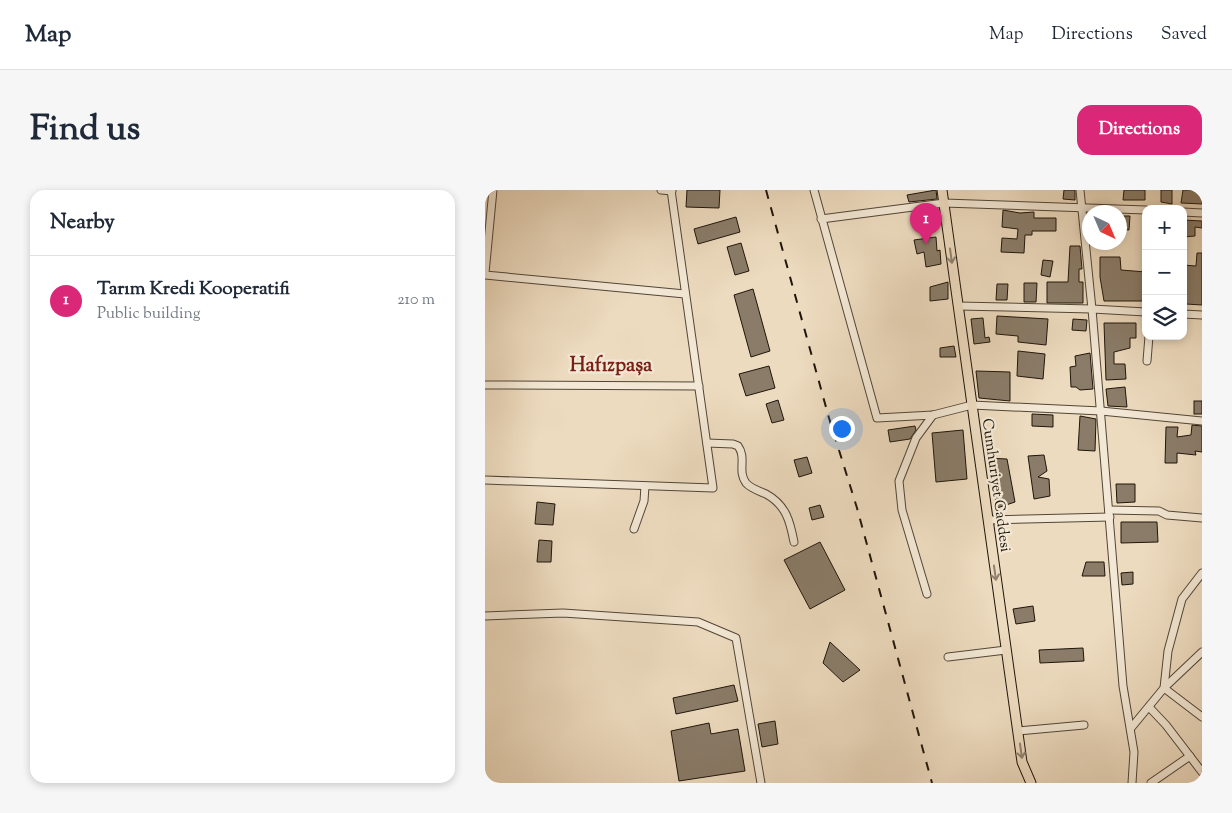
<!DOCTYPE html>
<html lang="en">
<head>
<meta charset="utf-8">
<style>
  body { margin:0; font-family:"Sorts Mill Goudy",serif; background:#f6f6f7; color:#1f2937 }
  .controls { position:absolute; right:15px; top:15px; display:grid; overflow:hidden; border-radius:10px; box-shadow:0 2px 8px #0003 }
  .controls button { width:45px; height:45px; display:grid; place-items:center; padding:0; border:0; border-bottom:1px solid #e0e1e3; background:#fff; color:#1f2937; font:25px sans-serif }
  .compass { position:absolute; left:597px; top:15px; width:45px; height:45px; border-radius:50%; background:#fff; box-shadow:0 2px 8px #0003; rotate:136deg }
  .you { position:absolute; left:356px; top:238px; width:18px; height:18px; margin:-12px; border:4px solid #fff; border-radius:50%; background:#1a73e8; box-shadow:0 0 0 8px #1a73e833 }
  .badge { display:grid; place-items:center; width:32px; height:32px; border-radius:50%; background:#db2777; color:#fff; font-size:16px; font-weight:700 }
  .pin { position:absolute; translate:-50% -41px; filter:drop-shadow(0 1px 2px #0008) }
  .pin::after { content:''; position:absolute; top:26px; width:18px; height:15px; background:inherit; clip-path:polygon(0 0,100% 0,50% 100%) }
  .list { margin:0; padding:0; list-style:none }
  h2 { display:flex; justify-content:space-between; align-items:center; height:65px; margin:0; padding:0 20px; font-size:21px }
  h2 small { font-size:16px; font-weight:400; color:#747a83 }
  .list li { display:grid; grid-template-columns:32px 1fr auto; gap:15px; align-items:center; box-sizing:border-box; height:90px; padding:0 20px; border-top:1px solid #e0e1e3 }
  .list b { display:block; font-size:19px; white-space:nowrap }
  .list p { margin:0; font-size:16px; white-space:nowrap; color:#747a83 }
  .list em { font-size:16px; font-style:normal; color:#747a83 }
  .icon { flex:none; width:28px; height:28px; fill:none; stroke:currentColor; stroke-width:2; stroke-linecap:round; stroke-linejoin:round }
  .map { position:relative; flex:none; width:717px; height:593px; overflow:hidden; border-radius:15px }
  header { display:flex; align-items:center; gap:30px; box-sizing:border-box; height:70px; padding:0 25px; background:#fff; border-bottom:1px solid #e0e1e3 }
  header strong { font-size:24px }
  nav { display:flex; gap:28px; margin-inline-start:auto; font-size:18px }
  .intro { display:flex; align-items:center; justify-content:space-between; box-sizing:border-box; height:120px; padding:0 30px }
  h1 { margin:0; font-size:35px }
  .button { padding:12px 22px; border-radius:15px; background:#db2777; color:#fff; font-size:18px; font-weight:700 }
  main { display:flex; gap:30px; padding:0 30px }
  aside { flex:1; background:#fff; border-radius:15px; box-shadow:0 2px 8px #0003 }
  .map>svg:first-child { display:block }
  .building { fill:#8a7c69; stroke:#1f150b }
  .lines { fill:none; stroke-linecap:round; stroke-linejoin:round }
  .minor-casing { stroke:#524638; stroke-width:9 }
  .major-casing { stroke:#1f150b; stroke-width:11 }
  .minor { stroke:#f3e8d5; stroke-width:7 }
  .major { stroke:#eddbbf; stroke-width:9 }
  .rail { stroke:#1f150b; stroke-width:2; stroke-dasharray:9 9; stroke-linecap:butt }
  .oneway { stroke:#90826e }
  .labels { text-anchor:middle; stroke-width:4.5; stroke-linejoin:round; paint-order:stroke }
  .street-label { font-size:15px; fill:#1f150b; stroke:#f3e8d5 }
  .district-label { font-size:20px; font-weight:bold; fill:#7a1f14; stroke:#f3e8d5 }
</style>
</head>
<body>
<header>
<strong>Map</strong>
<nav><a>Map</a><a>Directions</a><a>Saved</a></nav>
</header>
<div class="intro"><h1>Find us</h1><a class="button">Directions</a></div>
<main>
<aside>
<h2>Nearby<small></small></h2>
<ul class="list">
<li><span class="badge">1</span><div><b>Tarım Kredi Kooperatifi</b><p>Public building</p></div><em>210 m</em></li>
</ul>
</aside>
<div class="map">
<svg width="717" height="593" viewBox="0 0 717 593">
  <rect width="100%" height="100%" fill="#eddbbf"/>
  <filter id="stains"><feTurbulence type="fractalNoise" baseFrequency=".004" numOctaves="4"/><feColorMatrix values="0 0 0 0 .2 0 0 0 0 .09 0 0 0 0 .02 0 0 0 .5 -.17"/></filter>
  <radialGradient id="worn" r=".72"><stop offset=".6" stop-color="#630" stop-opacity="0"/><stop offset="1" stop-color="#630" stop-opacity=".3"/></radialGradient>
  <!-- building -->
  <g class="building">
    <polygon points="202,0 235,0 234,18 201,17"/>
    <polygon points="451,0 452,9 424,12 422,5"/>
    <polygon points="579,0 590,0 590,10 578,9"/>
    <polygon points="639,0 660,0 660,10 638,10"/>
    <polygon points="676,0 687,0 687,14 676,12"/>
    <polygon points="698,0 717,0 717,14 696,13"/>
    <polygon points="453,19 455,33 440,35 440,21"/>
    <polygon points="518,20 535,23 549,22 549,28 571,28 571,41 547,41 547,45 540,45 539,63 516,62 517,48 532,49 533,39 517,37"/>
    <polygon points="635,26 645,26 644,40 634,39"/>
    <polygon points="251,27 255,42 213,54 209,39"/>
    <polygon points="698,30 717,31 717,38 710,37 710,46 698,47"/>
    <polygon points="451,47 452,61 455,60 456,74 441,77 439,62 432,64 429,50"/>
    <polygon points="256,53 264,81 250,85 242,57"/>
    <polygon points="585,56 595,56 597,79 594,79 594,92 598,92 598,113 562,113 562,92 583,92"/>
    <polygon points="712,63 717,63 717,115 701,114 700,98 699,99 698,75 711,76"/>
    <polygon points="615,67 635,67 636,80 661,82 661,111 619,111 615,87"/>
    <polygon points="558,70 568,71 565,87 556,85"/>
    <polygon points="463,92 463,109 445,111 445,97"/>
    <polygon points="539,93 552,93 551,112 539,112"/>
    <polygon points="512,94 523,94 522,110 511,110"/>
    <polygon points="268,99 285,161 266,167 249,105"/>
    <polygon points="512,126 563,129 561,155 533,152 533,146 511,144"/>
    <polygon points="498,128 500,148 504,147 505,152 489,154 486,129"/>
    <polygon points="588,129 602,130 601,141 587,140"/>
    <polygon points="619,133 651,133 651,148 645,148 645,158 629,162 629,174 640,174 641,189 621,190"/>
    <polygon points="469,156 471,167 455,167 455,158"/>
    <polygon points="533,161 560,164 558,189 532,186"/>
    <polygon points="605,163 608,199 595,200 591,197 586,197 585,177 591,176 590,166"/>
    <polygon points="284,176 290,198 261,206 254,184"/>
    <polygon points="491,181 525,182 525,211 494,208"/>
    <polygon points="640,197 642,217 623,216 621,199"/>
    <polygon points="293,210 299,230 287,233 281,214"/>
    <rect x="709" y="211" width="8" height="13"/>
    <polygon points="547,224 568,225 568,237 547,236"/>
    <polygon points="595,226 611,229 610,261 593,260"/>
    <polygon points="707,235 717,236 717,262 710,261 711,265 692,263 692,273 680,273 681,237 693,237 692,247 706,245"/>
    <polygon points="430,236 431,240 425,249 405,252 403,240"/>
    <polygon points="478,240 482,289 451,292 447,243"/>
    <polygon points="559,265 562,281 553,287 564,289 565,306 549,309 543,266"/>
    <polygon points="322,267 327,283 314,287 309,270"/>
    <polygon points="502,268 522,269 530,312 512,318"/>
    <polygon points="631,294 650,294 650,312 632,313"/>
    <polygon points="52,312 70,314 68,335 50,334"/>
    <polygon points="335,315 339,327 327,330 324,318"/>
    <polygon points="636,332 672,332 673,352 636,353"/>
    <polygon points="54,350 67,351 66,372 52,372"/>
    <polygon points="335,352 360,400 325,419 299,370"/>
    <polygon points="601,372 619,372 620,386 597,386"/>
    <polygon points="648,382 648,394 637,395 636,383"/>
    <polygon points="548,416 550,431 531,434 528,419"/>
    <polygon points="345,452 375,480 358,492 338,473"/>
    <polygon points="598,458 599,471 555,473 554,460"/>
    <polygon points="249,495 253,511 191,524 188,508"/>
    <polygon points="290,531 293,554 277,557 273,534"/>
    <polygon points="224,533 226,544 253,539 260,581 194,591 186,541"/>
  </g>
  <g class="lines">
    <defs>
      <g id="minor">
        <polyline points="176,0 187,1"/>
        <polyline points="329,0 392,228 448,225 487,215 616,221 717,231"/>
        <polyline points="595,0 607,119 638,496 649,562 647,593"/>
        <polyline points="698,22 717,23"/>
        <polyline points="336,29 459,13 661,20"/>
        <polyline points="0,83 8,0"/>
        <polyline points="0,85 200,104"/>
        <polyline points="473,116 607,119 661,122"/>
        <polyline points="698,124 717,125"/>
        <polyline points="662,171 664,146"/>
        <polyline points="0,195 214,196"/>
        <path d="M222,253L248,254L253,256C262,268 252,281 261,293C265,298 274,301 281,304C301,315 305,331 309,352"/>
        <polyline points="0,290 228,298 186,0"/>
        <polyline points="624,320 674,321 682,325 717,328"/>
        <polyline points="503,330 625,327"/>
        <polyline points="149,339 159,311 160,296"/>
        <polyline points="442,404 417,320 414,291 431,248 448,225"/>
        <polyline points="0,426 78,423 213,432 251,448 276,593"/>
        <polyline points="717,462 679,498 717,527"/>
        <polyline points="463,467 521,460"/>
        <polyline points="664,517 681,535 717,582"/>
        <polyline points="646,538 679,498 683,461 697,409 717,383"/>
        <polyline points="533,541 599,535"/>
        <polyline points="666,593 705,566"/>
      </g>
      <polyline id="major" points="457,0 537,572 546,593"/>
    </defs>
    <!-- minor casing -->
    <use href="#minor" class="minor-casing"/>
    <!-- major casing -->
    <use href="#major" class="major-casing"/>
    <!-- minor -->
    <use href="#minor" class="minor"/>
    <!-- major -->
    <use href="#major" class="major"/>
    <!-- rail -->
    <polyline class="rail" points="281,0 344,228 372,318 447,593"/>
  </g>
  <!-- one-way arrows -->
  <defs><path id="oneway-shaft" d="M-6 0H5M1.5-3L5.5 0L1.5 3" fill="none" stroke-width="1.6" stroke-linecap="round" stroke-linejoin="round" transform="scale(1.25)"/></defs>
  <g class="oneway">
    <use href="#oneway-shaft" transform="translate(466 66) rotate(82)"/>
    <use href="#oneway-shaft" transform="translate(510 383) rotate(82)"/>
    <use href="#oneway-shaft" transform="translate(536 561) rotate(82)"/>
  </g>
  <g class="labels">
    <!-- street labels -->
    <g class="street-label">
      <text transform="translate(512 295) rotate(82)" y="5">Cumhuriyet Caddesi</text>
    </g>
    <!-- district labels -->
    <g class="district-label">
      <text x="126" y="181">Hafızpaşa</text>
    </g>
  </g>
  <rect width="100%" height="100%" filter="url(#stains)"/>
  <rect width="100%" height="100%" fill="url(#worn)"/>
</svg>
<div class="controls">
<button>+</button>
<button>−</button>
<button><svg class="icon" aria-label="layers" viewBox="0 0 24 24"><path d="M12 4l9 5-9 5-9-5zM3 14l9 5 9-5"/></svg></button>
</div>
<svg class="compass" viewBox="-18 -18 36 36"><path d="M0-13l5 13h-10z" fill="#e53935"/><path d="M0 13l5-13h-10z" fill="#747a83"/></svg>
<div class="you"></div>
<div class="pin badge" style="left:441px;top:54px">1</div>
</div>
</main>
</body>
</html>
